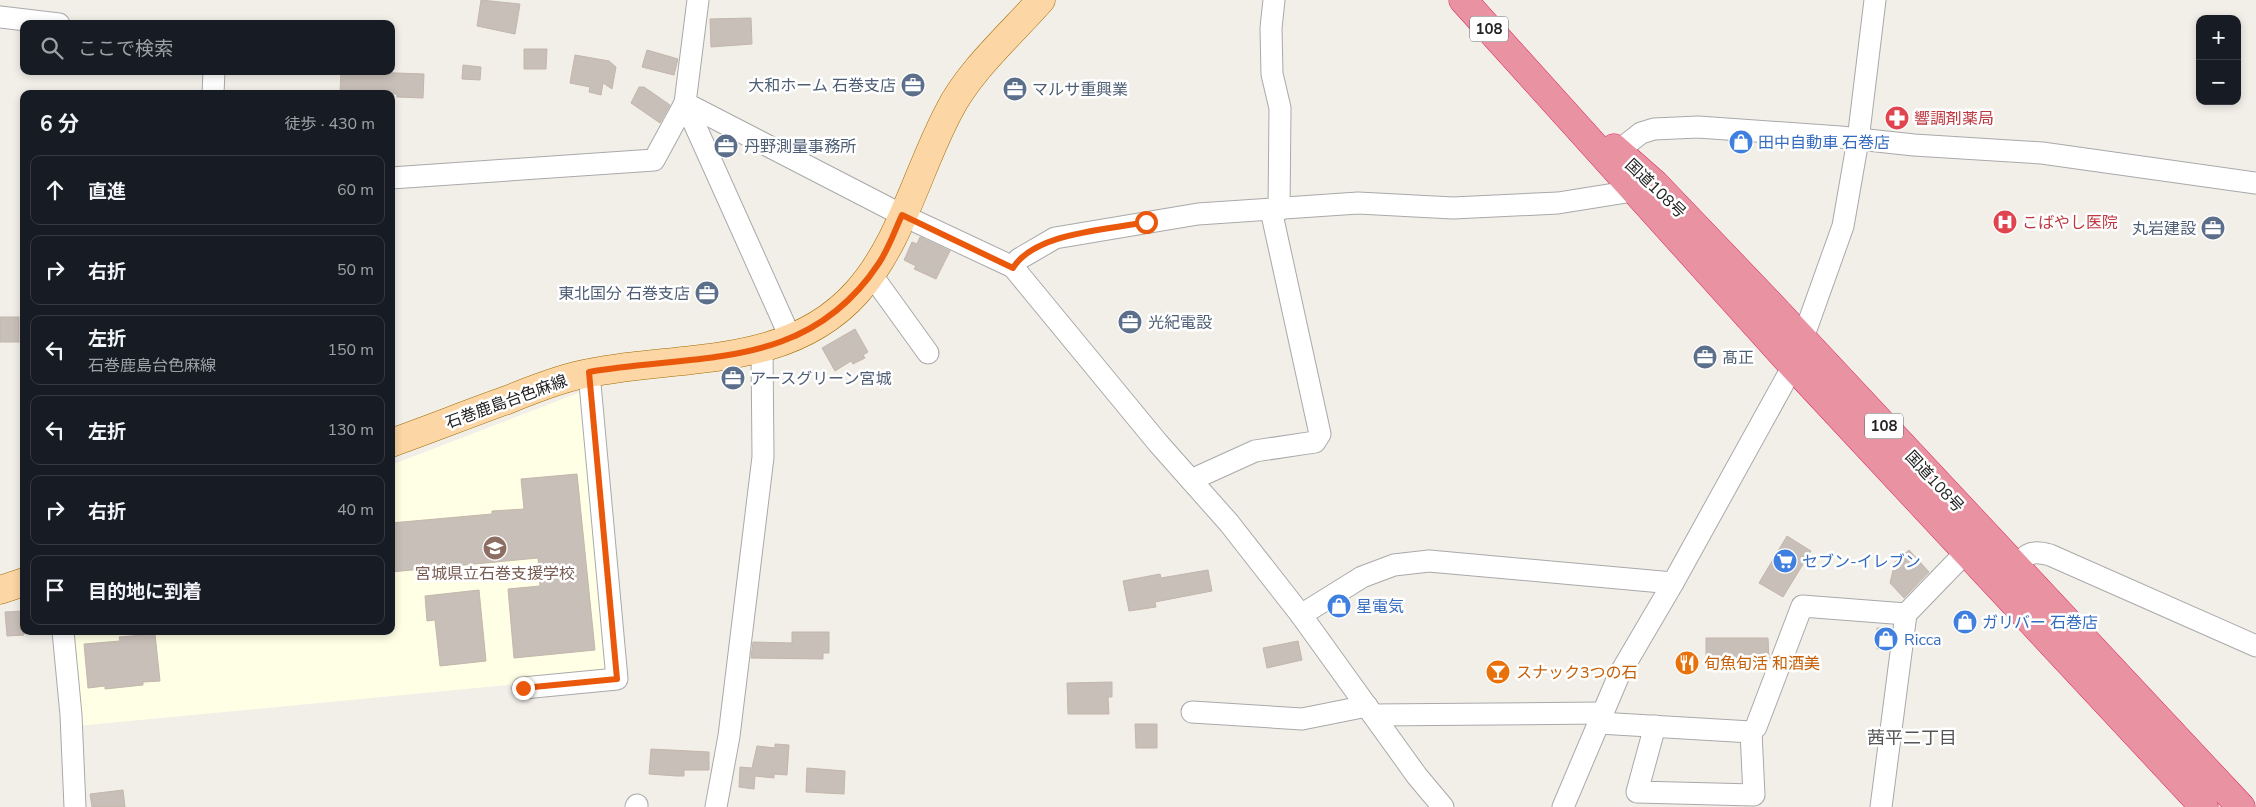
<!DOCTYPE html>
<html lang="ja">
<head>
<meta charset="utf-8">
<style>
  body { margin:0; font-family:"Nunito Sans","Noto Sans JP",sans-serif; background:#20242c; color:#f1f3f6 }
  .controls { position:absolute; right:15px; top:15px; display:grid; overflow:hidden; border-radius:10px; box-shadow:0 2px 8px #0003 }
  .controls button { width:45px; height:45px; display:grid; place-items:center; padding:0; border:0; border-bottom:1px solid #363941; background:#171b24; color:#f1f3f6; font:25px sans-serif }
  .stop { position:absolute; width:15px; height:15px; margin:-11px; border:4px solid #ea580c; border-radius:50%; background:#fff }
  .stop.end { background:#ea580c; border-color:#fff; box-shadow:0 1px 5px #0008 }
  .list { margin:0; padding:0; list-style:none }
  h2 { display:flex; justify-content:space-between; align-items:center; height:65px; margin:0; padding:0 20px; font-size:21px }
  h2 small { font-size:16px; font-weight:400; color:#9ea1a6 }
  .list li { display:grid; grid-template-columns:32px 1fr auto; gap:15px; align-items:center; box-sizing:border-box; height:70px; margin:0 10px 10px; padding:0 10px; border:1px solid #363941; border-radius:10px }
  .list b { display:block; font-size:19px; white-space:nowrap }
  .list p { margin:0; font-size:16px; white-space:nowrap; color:#9ea1a6 }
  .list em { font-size:16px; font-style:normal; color:#9ea1a6 }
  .icon { flex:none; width:28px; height:28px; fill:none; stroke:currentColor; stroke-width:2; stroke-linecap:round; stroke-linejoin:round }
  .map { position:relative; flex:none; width:2256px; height:807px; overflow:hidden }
  .search { position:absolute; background:#171b24; box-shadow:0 2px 8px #0003; left:20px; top:20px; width:375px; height:55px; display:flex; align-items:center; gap:12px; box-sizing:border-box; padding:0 18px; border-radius:10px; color:#9ea1a6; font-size:19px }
  .panel { position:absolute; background:#171b24; box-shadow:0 2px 8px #0003; left:20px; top:90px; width:375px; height:545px; border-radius:10px }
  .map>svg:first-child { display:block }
  .education { fill:#ffffe5 }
  .building { fill:#c7bfb8; stroke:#c4b6ab }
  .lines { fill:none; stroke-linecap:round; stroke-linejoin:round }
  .minor-casing { stroke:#a9a9a9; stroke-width:23 }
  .major-casing { stroke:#a06b00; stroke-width:29 }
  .highway-casing { stroke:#dc2a67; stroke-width:29 }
  .minor { stroke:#fff; stroke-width:21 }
  .major { stroke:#fcd6a4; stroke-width:28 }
  .highway { stroke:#e892a2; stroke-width:28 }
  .route { stroke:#ea580c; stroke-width:6 }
  .labels { text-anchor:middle; stroke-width:5; stroke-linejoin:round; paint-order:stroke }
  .shield { fill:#fff; stroke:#646464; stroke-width:1 }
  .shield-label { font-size:15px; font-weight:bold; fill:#222 }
  .service-label { font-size:16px; fill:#4e5e75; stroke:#fff; text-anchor:start }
  .health-label { font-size:16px; fill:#be3a42; stroke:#fff; text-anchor:start }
  .shop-label { font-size:16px; fill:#366cbe; stroke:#fff; text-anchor:start }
  .street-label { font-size:16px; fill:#222; stroke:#fff }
  .education-label { font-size:16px; fill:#785e54; stroke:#fff }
  .food-label { font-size:16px; fill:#c56008; stroke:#fff; text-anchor:start }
  .neighbourhood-label { font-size:18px; fill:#555; stroke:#fff }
</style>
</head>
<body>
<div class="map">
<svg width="2256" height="807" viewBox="0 0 2256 807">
  <rect width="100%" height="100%" fill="#f2efe9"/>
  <!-- education -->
  <polygon class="education" points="583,391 612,675 77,726 69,631 391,631 391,465"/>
  <!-- building -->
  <g class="building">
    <polygon points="481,0 520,4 515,34 477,26"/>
    <polygon points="751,18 752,44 711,47 710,19"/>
    <polygon points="524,49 547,49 546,69 524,69"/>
    <polygon points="647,50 678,59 674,75 642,67"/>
    <polygon points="575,55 609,61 616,67 612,89 603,83 601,95 589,92 590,87 570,83"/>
    <polygon points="463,65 481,67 480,80 462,79"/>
    <polygon points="341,71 424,74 423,98 397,97 397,94 340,94"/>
    <polygon points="639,87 644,87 670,105 660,123 631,103"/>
    <polygon points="920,237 950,251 936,279 914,269 916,266 904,260 912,242 917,244"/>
    <rect x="0" y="317" width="19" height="25"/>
    <polygon points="855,329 868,352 863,355 865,358 853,364 851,361 835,371 822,348"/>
    <polygon points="577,474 595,650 514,658 508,589 540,586 538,558 391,572 391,523 492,514 492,511 524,509 521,479"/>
    <polygon points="1787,536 1811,551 1783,597 1759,583"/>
    <polygon points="1909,550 1929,572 1904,598 1890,583 1895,562"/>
    <polygon points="1208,570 1212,591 1155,602 1156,607 1129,611 1123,581 1160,574 1161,578"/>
    <polygon points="479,590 486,661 440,666 435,620 427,621 425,596"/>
    <polygon points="24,611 24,635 7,636 5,612"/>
    <polygon points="1877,628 1892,629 1889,649 1877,649"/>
    <polygon points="792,632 829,632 829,653 823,653 823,659 751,658 753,642 792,643"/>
    <polygon points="155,634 160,681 143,682 143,685 105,689 105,686 88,688 84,644 120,641 119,637"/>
    <polygon points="1706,638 1768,638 1769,659 1764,669 1706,670"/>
    <polygon points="1298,641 1302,660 1267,668 1263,648"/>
    <polygon points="1112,682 1112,697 1108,697 1109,714 1068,714 1067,683"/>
    <polygon points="1135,724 1157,724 1157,748 1136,748"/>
    <polygon points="775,744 789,745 787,775 774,774 774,778 755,776 754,789 739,787 740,767 752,768 757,746 775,748"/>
    <polygon points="651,749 709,752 709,770 684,770 684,776 677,776 649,774"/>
    <polygon points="807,768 845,771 844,794 806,792"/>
    <polygon points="123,790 125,807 92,807 90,794"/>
  </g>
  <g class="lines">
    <defs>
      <g id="minor">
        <polyline points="698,0 685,103 902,215 1013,267 1158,443 1229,523 1301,615 1417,776 1443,807"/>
        <polyline points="1274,0 1271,28 1272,74 1280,108 1279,210"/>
        <polyline points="0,17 59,24"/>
        <polyline points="213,94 214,71"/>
        <polyline points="685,103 791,339"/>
        <polyline points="1618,151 1641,133 1654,129 1698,127 1840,137 1914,145 2042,153 2256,183"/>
        <polyline points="391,178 654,160 685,103"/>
        <polyline points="1013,267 1019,259 1055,238 1198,214 1358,203 1453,208 1558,203 1633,191"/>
        <polyline points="871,274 928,353"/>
        <polyline points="1191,480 1255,451 1315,442 1320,434 1271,210"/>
        <path d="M2015,566C2029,553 2031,550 2050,555L2256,646"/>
        <polyline points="1301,615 1362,577 1394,565 1429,561 1673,583"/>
        <polyline points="63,631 71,715 75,807"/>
        <polyline points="523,688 617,679 589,373"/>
        <polyline points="1192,712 1302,719 1367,706"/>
        <polyline points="1373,715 1603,713"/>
        <polyline points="1599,723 1751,732 1756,727 1802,606 1906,614"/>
        <polyline points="1655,726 1637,792 1754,795 1751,732"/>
        <polyline points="636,807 637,805"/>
        <polyline points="716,807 729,736 763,457 762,349"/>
        <polyline points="1563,807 1619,675 1673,583 1793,366 1843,226 1858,140 1875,0"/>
        <polyline points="1881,807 1906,614 1967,551"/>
      </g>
      <g id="major">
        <path d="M391,443C430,429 468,414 507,400C529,391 552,382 575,376C670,353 785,373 857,292C901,243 918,169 949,111C969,71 1011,34 1041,0"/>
        <polyline points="0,590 24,582"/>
      </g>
      <g id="highway">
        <polyline points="1463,0 1793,366 2204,807"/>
        <polyline points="1614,148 1655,184 1769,303 2241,807"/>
      </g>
    </defs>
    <!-- minor casing -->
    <use href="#minor" class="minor-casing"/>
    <!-- major casing -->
    <use href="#major" class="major-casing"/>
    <!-- highway casing -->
    <use href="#highway" class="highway-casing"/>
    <!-- minor -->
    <use href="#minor" class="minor"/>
    <!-- major -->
    <use href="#major" class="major"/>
    <!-- highway -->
    <use href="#highway" class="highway"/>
  </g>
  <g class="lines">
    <!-- route -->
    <path class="route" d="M523,688L617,679L589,372C701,353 808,371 879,263C889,248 895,230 902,215L1013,268C1035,232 1108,230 1146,222"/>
  </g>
  <!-- icons -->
  <defs>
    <symbol id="office-disc" viewBox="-11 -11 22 22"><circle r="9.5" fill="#5c6f8a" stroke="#fff"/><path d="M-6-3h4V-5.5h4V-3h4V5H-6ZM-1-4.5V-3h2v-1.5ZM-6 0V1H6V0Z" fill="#fff"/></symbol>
    <symbol id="pharmacy-disc" viewBox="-11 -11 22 22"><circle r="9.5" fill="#e0444e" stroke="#fff"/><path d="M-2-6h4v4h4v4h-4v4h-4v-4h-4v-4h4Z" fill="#fff"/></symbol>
    <symbol id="shop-disc" viewBox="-11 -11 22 22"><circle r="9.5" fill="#3f7fe0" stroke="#fff"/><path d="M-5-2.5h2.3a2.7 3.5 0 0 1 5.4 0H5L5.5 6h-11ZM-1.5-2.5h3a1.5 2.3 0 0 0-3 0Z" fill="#fff"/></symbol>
    <symbol id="hospital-disc" viewBox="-11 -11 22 22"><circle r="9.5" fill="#e0444e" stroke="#fff"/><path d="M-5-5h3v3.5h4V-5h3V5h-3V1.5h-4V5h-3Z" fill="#fff"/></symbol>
    <symbol id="school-disc" viewBox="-11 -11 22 22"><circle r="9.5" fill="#8d6e63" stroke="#fff"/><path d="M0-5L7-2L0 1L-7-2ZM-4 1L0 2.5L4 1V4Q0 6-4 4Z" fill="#fff"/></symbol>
    <symbol id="supermarket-disc" viewBox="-11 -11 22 22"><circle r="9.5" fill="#3f7fe0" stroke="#fff"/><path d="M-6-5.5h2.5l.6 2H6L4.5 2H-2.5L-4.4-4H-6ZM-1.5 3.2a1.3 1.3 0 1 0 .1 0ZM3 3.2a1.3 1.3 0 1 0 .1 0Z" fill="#fff"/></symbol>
    <symbol id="restaurant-disc" viewBox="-11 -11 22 22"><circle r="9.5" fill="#e8710a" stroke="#fff"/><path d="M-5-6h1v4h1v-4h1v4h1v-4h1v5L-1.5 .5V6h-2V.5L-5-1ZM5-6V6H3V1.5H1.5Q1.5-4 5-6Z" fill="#fff"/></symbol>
    <symbol id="bar-disc" viewBox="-11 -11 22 22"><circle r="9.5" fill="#e8710a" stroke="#fff"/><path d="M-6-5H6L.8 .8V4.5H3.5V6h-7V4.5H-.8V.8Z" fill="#fff"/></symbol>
  </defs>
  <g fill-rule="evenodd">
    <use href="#office-disc" x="899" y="71" width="28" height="28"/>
    <use href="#office-disc" x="1001" y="75" width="28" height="28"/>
    <use href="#pharmacy-disc" x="1883" y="104" width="28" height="28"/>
    <use href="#shop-disc" x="1727" y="128" width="28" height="28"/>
    <use href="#office-disc" x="712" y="132" width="28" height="28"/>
    <use href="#hospital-disc" x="1991" y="208" width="28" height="28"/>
    <use href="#office-disc" x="2199" y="214" width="28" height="28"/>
    <use href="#office-disc" x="693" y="279" width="28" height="28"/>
    <use href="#office-disc" x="1116" y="308" width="28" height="28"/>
    <use href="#office-disc" x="1691" y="343" width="28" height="28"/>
    <use href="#office-disc" x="719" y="364" width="28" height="28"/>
    <use href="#school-disc" x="481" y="534" width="28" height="28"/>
    <use href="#supermarket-disc" x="1771" y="547" width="28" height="28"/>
    <use href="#shop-disc" x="1325" y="592" width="28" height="28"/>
    <use href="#shop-disc" x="1951" y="608" width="28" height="28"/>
    <use href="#shop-disc" x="1872" y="625" width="28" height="28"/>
    <use href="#restaurant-disc" x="1673" y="649" width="28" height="28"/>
    <use href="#bar-disc" x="1484" y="658" width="28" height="28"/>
  </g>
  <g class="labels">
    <!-- shield labels -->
    <g class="shield">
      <rect x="1470" y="16.5" width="38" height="25" rx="4"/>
      <rect x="1865" y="413.5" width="38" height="25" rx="4"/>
    </g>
    <g class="shield-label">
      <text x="1489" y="34">108</text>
      <text x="1884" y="431">108</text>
    </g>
    <!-- service labels -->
    <g class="service-label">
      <text x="896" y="91" text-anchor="end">大和ホーム 石巻支店</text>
      <text x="1032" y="95">マルサ重興業</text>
      <text x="744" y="152">丹野測量事務所</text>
      <text x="2196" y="234" text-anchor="end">丸岩建設</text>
      <text x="690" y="299" text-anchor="end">東北国分 石巻支店</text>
      <text x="1148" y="328">光紀電設</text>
      <text x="1722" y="363">髙正</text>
      <text x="750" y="384">アースグリーン宮城</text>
    </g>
    <!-- health labels -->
    <g class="health-label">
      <text x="1914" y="124">響調剤薬局</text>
      <text x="2022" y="228">こばやし医院</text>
    </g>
    <!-- shop labels -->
    <g class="shop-label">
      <text x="1758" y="148">田中自動車 石巻店</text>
      <text x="1802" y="567">セブン-イレブン</text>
      <text x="1356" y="612">星電気</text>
      <text x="1982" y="628">ガリバー 石巻店</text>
      <text x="1904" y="645">Ricca</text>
    </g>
    <!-- street labels -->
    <g class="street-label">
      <text transform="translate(1656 188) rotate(44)" y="6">国道108号</text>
      <text transform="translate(506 401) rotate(-20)" y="6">石巻鹿島台色麻線</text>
      <text transform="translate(1935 481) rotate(47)" y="6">国道108号</text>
    </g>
    <!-- education labels -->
    <g class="education-label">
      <text x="495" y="579">宮城県立石巻支援学校</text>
    </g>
    <!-- food labels -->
    <g class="food-label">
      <text x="1704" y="669">旬魚旬活 和酒美</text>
      <text x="1516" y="678">スナック3つの石</text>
    </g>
    <!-- neighbourhood labels -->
    <g class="neighbourhood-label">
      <text x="1912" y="744">茜平二丁目</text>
    </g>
  </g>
</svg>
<div class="controls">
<button>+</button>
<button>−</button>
</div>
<div class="stop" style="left:1146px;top:222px"></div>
<div class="stop end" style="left:523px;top:688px"></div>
<div class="search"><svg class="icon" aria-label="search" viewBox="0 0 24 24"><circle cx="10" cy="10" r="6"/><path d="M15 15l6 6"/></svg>ここで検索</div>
<section class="panel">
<h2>6 分<small>徒歩 · 430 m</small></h2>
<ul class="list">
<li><svg class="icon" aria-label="ahead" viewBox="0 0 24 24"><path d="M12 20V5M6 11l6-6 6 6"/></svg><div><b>直進</b></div><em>60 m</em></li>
<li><svg class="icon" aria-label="right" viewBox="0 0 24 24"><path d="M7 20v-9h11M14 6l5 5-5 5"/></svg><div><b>右折</b></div><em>50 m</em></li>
<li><svg class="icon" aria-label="left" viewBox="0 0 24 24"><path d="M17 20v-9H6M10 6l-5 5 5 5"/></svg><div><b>左折</b><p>石巻鹿島台色麻線</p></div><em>150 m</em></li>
<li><svg class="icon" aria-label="left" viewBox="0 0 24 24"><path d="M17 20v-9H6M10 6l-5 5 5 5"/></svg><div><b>左折</b></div><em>130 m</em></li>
<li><svg class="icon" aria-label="right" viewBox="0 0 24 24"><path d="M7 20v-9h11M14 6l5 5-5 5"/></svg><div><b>右折</b></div><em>40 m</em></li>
<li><svg class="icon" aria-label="arrive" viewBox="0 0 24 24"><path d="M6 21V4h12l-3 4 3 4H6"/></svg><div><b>目的地に到着</b></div></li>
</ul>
</section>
</div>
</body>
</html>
